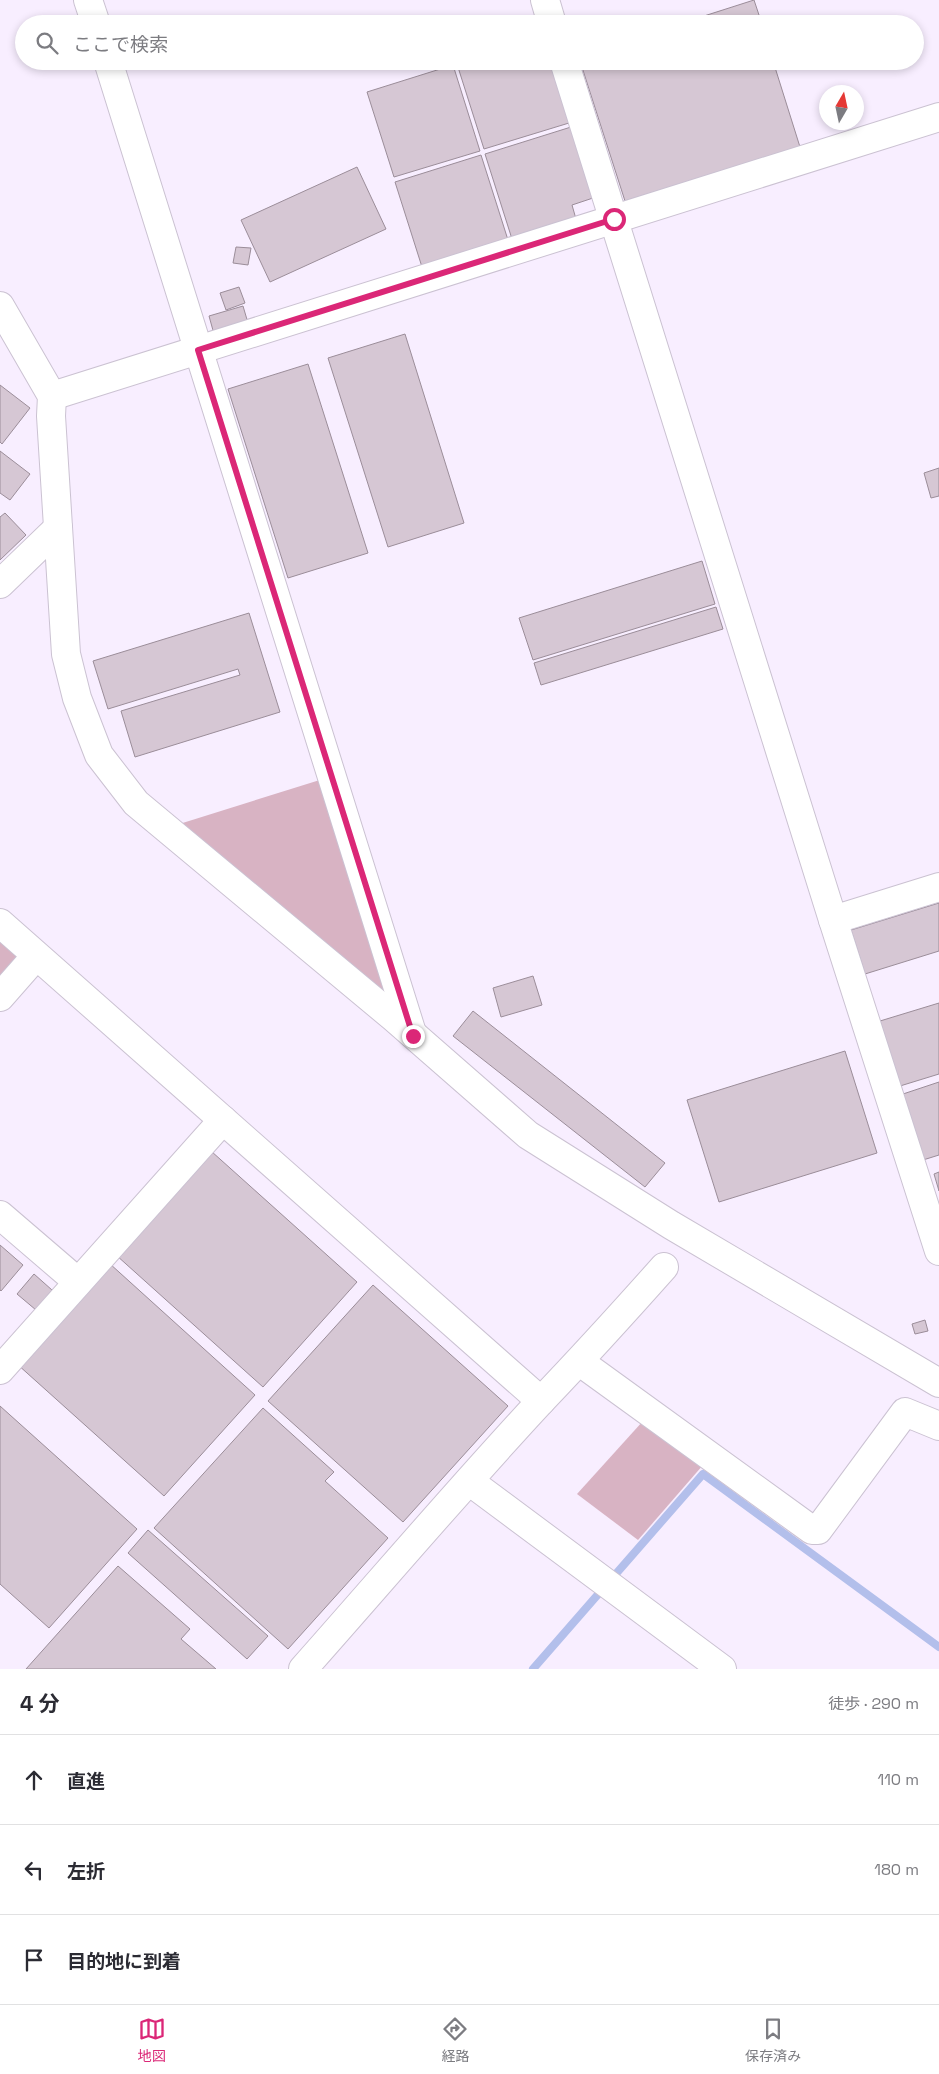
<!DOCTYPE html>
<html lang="ja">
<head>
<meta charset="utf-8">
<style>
  body { margin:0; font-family:"Space Grotesk","Noto Sans JP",sans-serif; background:#f2f2f3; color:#2b2b33 }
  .compass { position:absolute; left:819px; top:85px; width:45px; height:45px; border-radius:50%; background:#fff; box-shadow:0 2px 8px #0003; rotate:9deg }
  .stop { position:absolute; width:15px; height:15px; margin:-11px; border:4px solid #db2777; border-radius:50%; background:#fff }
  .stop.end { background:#db2777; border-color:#fff; box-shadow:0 1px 5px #0008 }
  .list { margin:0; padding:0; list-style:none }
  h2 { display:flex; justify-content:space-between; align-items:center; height:65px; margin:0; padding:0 20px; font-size:21px }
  h2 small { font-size:16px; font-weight:400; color:#7c7c81 }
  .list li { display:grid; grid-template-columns:32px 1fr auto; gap:15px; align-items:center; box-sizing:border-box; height:90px; padding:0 20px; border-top:1px solid #e1e1e2 }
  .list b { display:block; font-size:19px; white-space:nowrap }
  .list em { font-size:16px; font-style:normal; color:#7c7c81 }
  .icon { flex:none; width:28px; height:28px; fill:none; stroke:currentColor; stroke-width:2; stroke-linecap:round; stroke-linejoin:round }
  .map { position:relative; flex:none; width:939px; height:1669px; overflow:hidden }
  .search { position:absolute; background:#fff; box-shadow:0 2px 8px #0003; left:15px; right:15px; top:15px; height:55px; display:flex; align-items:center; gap:12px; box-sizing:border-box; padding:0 18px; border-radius:28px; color:#7c7c81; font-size:19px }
  .sheet { height:335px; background:#fff }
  nav { display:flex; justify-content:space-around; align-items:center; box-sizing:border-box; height:70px; border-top:1px solid #e1e1e2; background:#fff; font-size:14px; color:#7c7c81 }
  nav a { display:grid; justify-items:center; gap:2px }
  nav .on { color:#db2777 }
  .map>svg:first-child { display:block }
  .green { fill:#d8b3c3 }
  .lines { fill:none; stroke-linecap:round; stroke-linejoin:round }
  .stream { stroke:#b3bfeb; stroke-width:8 }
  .building { fill:#d6c7d4; stroke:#9b8d99 }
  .minor-casing { stroke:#cbc2d2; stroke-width:30 }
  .minor { stroke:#fff; stroke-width:28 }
  .route { stroke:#db2777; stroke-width:6 }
</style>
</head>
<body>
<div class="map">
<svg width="939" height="1669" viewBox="0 0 939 1669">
  <rect width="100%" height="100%" fill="#f8eeff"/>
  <!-- green -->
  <g class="green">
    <polygon points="323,779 395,1009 173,826"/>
    <polygon points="0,939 23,959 0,986"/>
    <polygon points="643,1421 703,1465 638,1540 577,1494"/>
  </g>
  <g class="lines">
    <!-- stream -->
    <polyline class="stream" points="533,1669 703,1474 939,1647"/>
  </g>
  <!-- building -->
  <g class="building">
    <polygon points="754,0 762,24 679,24"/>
    <polygon points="467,61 550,61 569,123 484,149 457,64"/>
    <polygon points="580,61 773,61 800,147 625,201"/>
    <polygon points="453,65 480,151 394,177 367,92"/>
    <polygon points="571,127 593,198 572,205 576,219 512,239 485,154"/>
    <polygon points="481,155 508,240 422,267 395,182"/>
    <polygon points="357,167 386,229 270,282 241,220"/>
    <polygon points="236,247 251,248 248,265 233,263"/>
    <polygon points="239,287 245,303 226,310 220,293"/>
    <polygon points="243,306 248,323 214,334 209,316"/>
    <polygon points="405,334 464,523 388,547 328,358"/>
    <polygon points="308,364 368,553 288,578 228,389"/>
    <polygon points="0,385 30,408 2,444 0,442"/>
    <polygon points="0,451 30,474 10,500 0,493"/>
    <polygon points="939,468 939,496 931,498 924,473"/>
    <polygon points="5,513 26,535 0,560 0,517"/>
    <polygon points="702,561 715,604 533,660 519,618"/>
    <polygon points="716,607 723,629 541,685 534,663"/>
    <polygon points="249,613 280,712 135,757 121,711 240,675 238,669 108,709 93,661"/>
    <polygon points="939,903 939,951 865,974 851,930"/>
    <polygon points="533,976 542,1005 501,1017 493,988"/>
    <polygon points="939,1003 939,1074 900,1086 880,1021"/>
    <polygon points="473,1011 665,1163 645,1187 453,1036"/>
    <polygon points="845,1051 877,1153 719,1202 687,1100"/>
    <polygon points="939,1082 939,1155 923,1160 903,1094"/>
    <polygon points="211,1151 357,1282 263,1387 116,1255"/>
    <polygon points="939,1172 939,1191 934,1174"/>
    <polygon points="0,1245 23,1265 1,1291 0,1290"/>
    <polygon points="109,1263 255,1395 164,1496 17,1364"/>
    <polygon points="34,1274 52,1290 36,1310 17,1294"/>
    <polygon points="373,1285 508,1406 403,1522 268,1401"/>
    <polygon points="925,1320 928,1331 915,1334 912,1324"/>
    <polygon points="0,1406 137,1529 49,1628 0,1584"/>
    <polygon points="263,1408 334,1472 325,1481 388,1538 288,1649 154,1528"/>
    <polygon points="148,1530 268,1636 247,1659 128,1553"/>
    <polygon points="118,1566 190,1629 181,1639 216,1669 26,1669"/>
  </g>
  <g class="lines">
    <defs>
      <g id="minor">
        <polyline points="88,0 96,24"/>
        <polyline points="545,0 552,24"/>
        <polyline points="108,61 412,1033"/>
        <polyline points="564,61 833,920 939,1251"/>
        <polyline points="0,306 52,396 51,416 66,654 77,698 99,755 136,803 393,1017 528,1135 671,1225 939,1383"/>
        <polyline points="52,396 939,117"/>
        <polyline points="0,584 58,528"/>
        <polyline points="833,920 939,887"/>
        <polyline points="0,923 541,1401"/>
        <polyline points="0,997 36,956"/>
        <polyline points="0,1215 78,1282"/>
        <polyline points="580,1362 812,1530 818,1530 905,1412 939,1426"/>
        <polyline points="0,1370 223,1120"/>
        <polyline points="469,1481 722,1669"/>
        <path d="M303,1669C382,1580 460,1488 541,1401C583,1357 624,1312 664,1267"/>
      </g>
    </defs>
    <!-- minor casing -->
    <use href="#minor" class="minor-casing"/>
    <!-- minor -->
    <use href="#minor" class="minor"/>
  </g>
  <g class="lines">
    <!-- route -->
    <polyline class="route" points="413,1036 198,350 614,219"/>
  </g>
</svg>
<svg class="compass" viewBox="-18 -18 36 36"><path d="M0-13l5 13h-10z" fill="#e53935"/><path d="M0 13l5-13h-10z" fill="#7c7c81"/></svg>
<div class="stop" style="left:614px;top:219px"></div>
<div class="stop end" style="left:413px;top:1036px"></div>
<div class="search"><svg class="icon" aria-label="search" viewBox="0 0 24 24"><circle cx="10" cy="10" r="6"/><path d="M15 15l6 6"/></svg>ここで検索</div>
</div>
<section class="sheet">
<h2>4 分<small>徒歩 · 290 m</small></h2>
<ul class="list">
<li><svg class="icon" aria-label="ahead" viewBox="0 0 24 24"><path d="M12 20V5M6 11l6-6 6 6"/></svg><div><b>直進</b></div><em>110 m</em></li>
<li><svg class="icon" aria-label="left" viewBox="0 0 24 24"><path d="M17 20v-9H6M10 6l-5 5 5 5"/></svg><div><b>左折</b></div><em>180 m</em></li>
<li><svg class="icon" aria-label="arrive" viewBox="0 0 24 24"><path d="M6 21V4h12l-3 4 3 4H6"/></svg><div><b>目的地に到着</b></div></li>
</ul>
</section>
<nav>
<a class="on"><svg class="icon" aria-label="map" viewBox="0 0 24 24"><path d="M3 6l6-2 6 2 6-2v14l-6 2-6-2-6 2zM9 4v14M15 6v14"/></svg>地図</a>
<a><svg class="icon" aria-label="directions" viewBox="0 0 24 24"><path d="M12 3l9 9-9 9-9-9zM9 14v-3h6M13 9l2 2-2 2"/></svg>経路</a>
<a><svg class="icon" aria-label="saved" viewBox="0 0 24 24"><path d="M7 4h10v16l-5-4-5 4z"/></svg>保存済み</a>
</nav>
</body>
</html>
